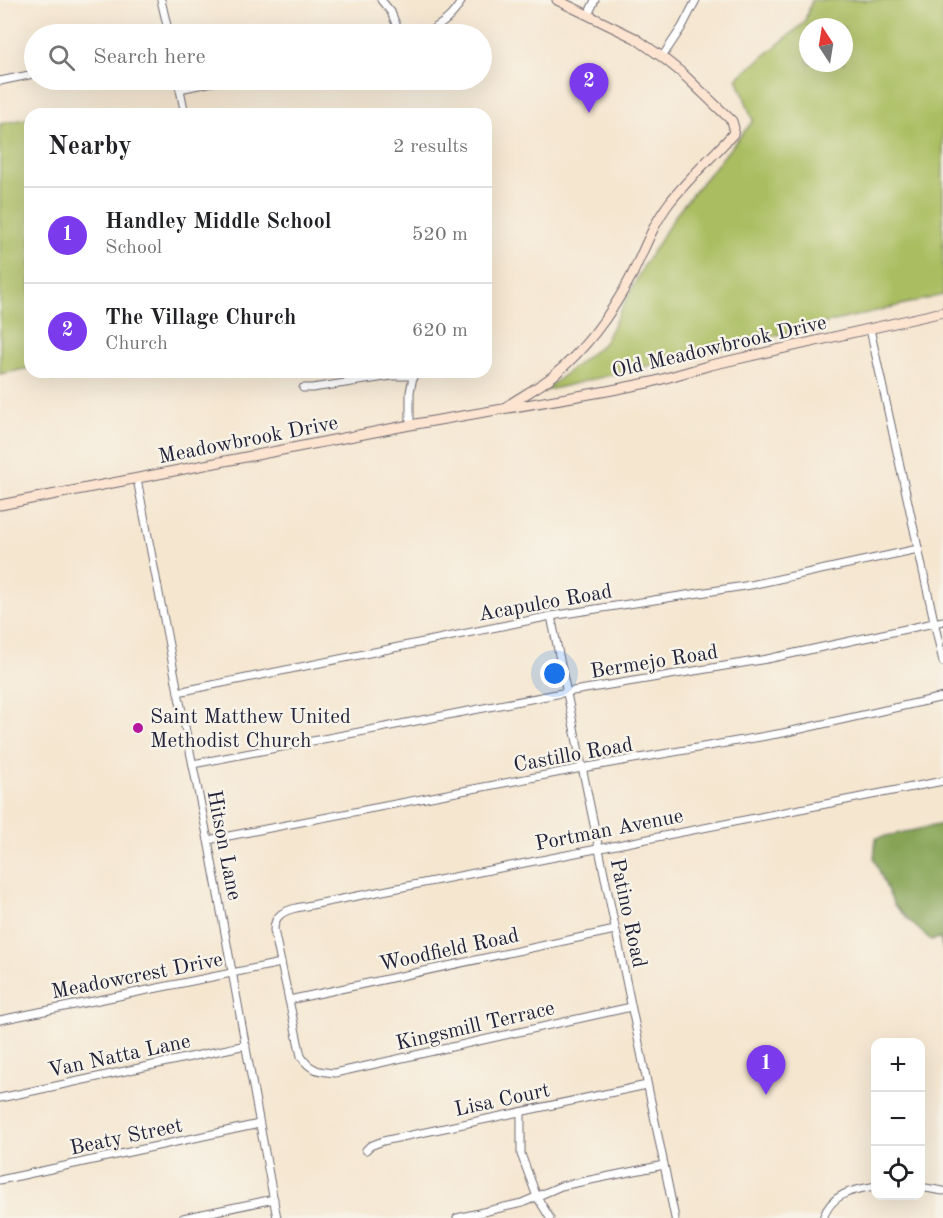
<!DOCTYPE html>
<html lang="en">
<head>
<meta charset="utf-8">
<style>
  body { margin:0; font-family:"Old Standard TT",serif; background:#f2f2f2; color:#202124 }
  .controls { position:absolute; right:18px; bottom:18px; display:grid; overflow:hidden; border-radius:12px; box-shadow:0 6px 24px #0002 }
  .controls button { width:54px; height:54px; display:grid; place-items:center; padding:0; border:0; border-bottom:2px solid #e0e0e0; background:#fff; color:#202124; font:30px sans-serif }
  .compass { position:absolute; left:799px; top:18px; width:54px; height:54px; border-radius:50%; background:#fff; box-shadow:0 6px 24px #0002; rotate:348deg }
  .you { position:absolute; left:555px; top:674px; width:21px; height:21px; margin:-15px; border:4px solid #fff; border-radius:50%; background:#1a73e8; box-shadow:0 0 0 9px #1a73e833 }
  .badge { display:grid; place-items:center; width:39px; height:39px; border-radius:50%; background:#7c3aed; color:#fff; font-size:20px; font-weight:700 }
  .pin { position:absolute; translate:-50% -50px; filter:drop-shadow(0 2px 3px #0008) }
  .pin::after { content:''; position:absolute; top:32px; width:21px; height:18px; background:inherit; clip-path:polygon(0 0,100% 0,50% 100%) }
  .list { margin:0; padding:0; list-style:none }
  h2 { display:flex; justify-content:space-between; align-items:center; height:78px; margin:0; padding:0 24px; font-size:26px }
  h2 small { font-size:20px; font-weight:400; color:#757577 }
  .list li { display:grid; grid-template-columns:39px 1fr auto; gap:18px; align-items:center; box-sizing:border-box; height:96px; padding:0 24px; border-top:2px solid #e0e0e0 }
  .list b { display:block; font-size:22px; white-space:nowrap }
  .list p { margin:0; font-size:20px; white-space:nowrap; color:#757577 }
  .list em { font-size:20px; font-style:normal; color:#757577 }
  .icon { flex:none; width:33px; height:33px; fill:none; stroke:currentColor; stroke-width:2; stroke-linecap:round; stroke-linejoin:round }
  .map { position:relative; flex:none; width:943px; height:1218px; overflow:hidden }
  .search { position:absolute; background:#fff; box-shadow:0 6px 24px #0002; left:24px; top:24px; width:468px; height:66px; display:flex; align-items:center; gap:15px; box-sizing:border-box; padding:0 21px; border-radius:33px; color:#757577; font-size:22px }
  .panel { position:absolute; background:#fff; box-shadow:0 6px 24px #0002; left:24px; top:108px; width:468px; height:270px; border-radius:18px }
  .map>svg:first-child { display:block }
  .green { fill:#aabd61; stroke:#66704e; stroke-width:1.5; fill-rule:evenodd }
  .forest { fill:#87a457; stroke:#546349; stroke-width:1.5 }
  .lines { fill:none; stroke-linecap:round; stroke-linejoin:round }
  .street-casing { stroke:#6c676f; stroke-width:9 }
  .secondary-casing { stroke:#6c676f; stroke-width:11 }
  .street { stroke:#fff; stroke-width:7 }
  .secondary { stroke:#fde4d1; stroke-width:9 }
  .poi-dot { fill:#b5179e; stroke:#f7f3e8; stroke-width:2 }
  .labels { text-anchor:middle; stroke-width:5; stroke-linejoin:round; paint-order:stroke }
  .street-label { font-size:21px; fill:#22223b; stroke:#f7f3e8 }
  .poi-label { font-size:21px; fill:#22223b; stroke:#f7f3e8; text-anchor:start }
</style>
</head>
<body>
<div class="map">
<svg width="943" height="1218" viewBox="0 0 943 1218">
  <rect width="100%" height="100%" fill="#f7f3e8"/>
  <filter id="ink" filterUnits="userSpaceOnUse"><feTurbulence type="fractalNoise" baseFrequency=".0167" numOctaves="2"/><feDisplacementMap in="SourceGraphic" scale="12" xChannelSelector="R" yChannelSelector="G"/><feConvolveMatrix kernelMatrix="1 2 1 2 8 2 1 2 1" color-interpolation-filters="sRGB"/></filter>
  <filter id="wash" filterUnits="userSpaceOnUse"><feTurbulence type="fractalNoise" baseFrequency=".008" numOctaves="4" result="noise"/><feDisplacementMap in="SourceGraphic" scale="24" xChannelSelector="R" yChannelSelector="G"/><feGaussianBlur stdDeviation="1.35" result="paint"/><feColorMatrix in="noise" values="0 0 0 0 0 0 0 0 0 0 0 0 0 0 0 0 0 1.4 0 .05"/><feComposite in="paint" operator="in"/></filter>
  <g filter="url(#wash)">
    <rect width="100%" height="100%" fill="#f5e6d0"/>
    <!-- green -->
    <g class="green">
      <path d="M812,0H943V295L544,391L604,343L644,265L679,210L753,121L737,78L804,23ZM808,27H844V63H808Z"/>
      <polygon points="30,118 30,368 0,374 0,124"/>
    </g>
    <!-- forest -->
    <polygon class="forest" points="943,824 943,951 940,938 931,940 916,927 894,905 874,859 876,838"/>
  </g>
  <g filter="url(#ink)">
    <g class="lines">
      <defs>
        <g id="street">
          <polyline points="161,0 169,34"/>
          <polyline points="381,0 391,12 400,34"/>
          <polyline points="588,15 595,0"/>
          <polyline points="251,30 252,34"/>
          <path d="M425,34C442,24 452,18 462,0"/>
          <polyline points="662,57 682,27 696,0"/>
          <polyline points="178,80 185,114"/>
          <polyline points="0,81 29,75"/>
          <polyline points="180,89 222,80"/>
          <polyline points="870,329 943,662"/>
          <polyline points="303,388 312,388 392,376 413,376"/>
          <polyline points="410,425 410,392 414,372"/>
          <polyline points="137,479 178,692 208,840 277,1218"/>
          <polyline points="551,616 675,1218"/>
          <polyline points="178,692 551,616 751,585 918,549"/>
          <polyline points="193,764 567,692 767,659 943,621"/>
          <polyline points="208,840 582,768 783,733 943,697"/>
          <polyline points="289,1000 615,930"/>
          <path d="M631,1007L335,1073C320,1072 309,1070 301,1056L274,930C274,915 284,911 296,908L943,781"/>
          <polyline points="0,1020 281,963"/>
          <polyline points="0,1098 246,1045"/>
          <polyline points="521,1112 521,1154 537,1197 550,1218"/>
          <polyline points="366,1150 370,1146 383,1141 647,1085"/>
          <polyline points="0,1180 259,1124"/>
          <polyline points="920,1187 943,1191"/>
          <polyline points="183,1218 274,1199"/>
          <polyline points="457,1218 522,1203 561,1186 664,1165"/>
          <path d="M823,1218C832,1193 852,1190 876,1186"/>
        </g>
        <g id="secondary">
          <path d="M507,406C522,396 539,387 553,376C587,348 612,313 632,275C644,250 653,224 670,202C688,179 713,156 733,134L734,128L732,121L682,73L662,57L635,38L557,0"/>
          <polyline points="0,505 410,425 607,391 652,382 711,365 943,312"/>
        </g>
      </defs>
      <!-- street casing -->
      <use href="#street" class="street-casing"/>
      <!-- secondary casing -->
      <use href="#secondary" class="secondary-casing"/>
      <!-- street -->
      <use href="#street" class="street"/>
      <!-- secondary -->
      <use href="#secondary" class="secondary"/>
    </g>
  </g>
  <!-- markers -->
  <circle class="poi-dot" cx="138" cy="728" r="6"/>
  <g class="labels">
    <!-- street labels -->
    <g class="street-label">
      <text transform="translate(719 346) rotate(-13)" y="7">Old Meadowbrook Drive</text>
      <text transform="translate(248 439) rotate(-11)" y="7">Meadowbrook Drive</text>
      <text transform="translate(545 602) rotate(-10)" y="7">Acapulco Road</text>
      <text transform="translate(654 661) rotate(-9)" y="7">Bermejo Road</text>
      <text transform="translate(573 754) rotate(-10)" y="7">Castillo Road</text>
      <text transform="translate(609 829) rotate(-11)" y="7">Portman Avenue</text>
      <text transform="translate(225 845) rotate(79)" y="7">Hitson Lane</text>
      <text transform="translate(629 913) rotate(78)" y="7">Patino Road</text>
      <text transform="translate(449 949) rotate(-12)" y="7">Woodfield Road</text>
      <text transform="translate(137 975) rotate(-11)" y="7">Meadowcrest Drive</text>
      <text transform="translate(475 1025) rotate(-13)" y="7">Kingsmill Terrace</text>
      <text transform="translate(119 1055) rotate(-12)" y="7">Van Natta Lane</text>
      <text transform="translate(502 1099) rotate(-12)" y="7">Lisa Court</text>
      <text transform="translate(126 1136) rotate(-12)" y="7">Beaty Street</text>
    </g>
    <!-- poi labels -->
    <g class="poi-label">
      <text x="150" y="723">Saint Matthew United<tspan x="150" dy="24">Methodist Church</tspan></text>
    </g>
  </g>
</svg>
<div class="controls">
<button>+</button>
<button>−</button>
<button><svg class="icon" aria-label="locate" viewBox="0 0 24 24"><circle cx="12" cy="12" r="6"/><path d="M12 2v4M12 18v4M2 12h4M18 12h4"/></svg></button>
</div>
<svg class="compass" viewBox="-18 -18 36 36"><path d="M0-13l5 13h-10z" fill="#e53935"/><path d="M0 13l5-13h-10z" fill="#757577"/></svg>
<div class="you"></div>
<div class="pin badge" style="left:766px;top:1095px">1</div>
<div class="pin badge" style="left:589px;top:113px">2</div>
<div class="search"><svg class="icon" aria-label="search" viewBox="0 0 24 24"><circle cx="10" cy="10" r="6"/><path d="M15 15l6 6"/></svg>Search here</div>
<section class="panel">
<h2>Nearby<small>2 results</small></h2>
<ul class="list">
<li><span class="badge">1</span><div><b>Handley Middle School</b><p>School</p></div><em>520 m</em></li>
<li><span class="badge">2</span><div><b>The Village Church</b><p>Church</p></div><em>620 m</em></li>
</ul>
</section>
</div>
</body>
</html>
